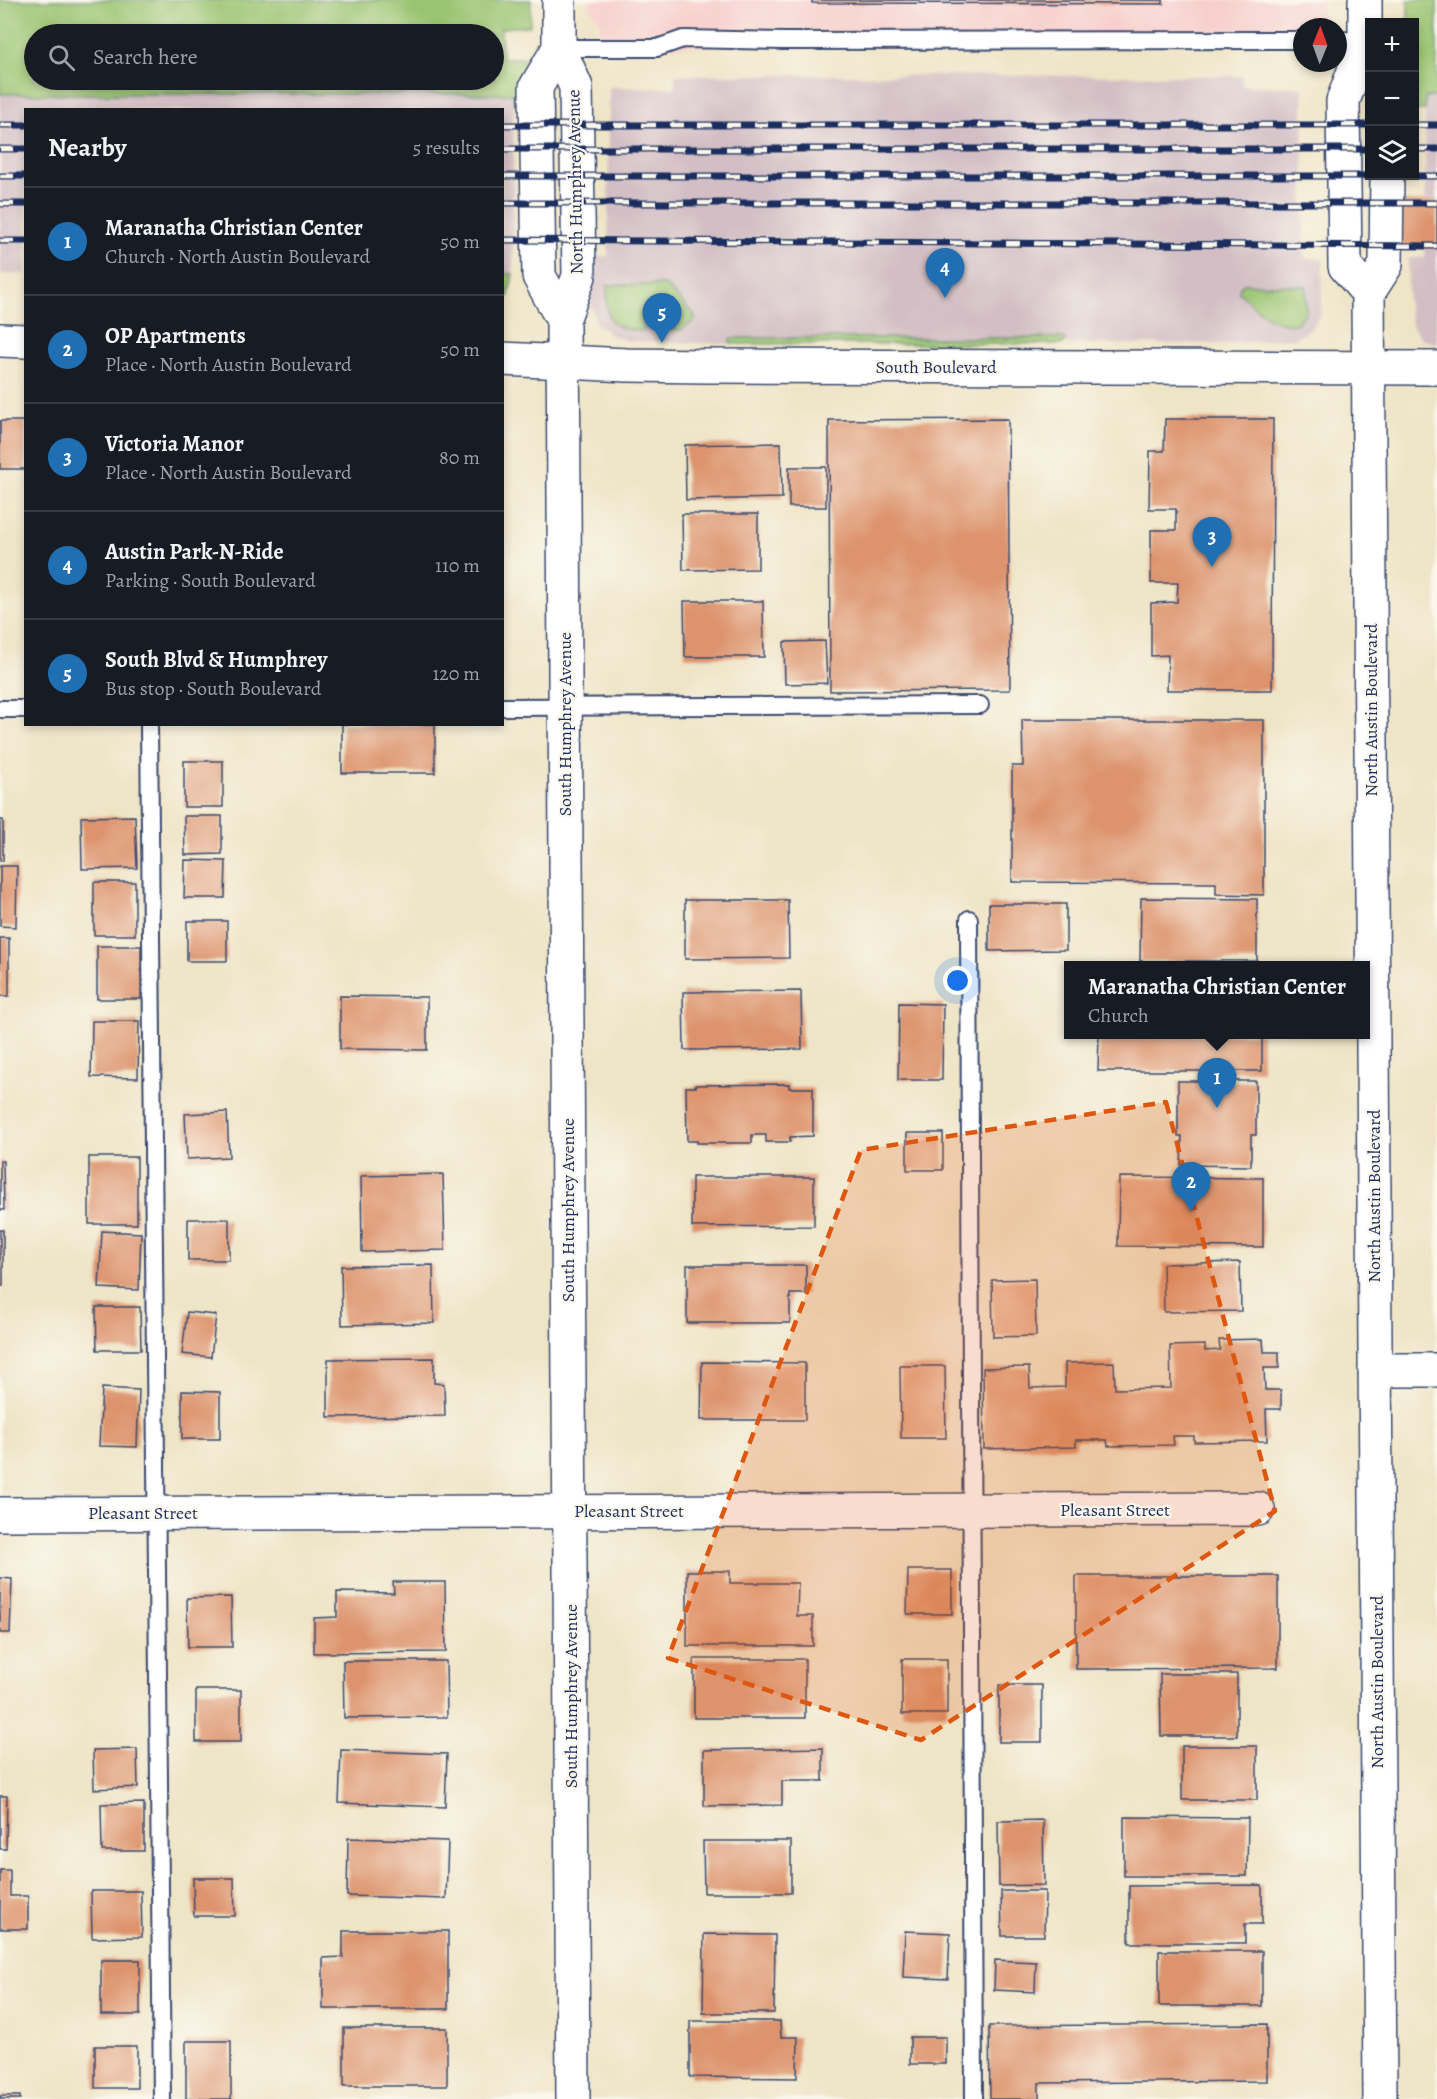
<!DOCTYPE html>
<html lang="en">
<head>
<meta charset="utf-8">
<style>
  body { margin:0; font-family:Alegreya,serif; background:#20242c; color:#f1f3f6 }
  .controls { position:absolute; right:18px; top:18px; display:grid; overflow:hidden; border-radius:0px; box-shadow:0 3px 9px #0003 }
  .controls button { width:54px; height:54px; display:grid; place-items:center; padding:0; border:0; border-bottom:2px solid #363941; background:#171b24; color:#f1f3f6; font:30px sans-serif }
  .compass { position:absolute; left:1293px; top:18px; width:54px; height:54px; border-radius:50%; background:#171b24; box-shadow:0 3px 9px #0003; rotate:1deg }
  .you { position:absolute; left:958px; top:981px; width:21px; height:21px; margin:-15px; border:4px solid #fff; border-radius:50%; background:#1a73e8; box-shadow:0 0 0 9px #1a73e833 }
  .badge { display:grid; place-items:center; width:39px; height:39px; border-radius:50%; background:#1f6fb2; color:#fff; font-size:20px; font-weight:700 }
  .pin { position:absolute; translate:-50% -50px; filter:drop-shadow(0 2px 3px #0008) }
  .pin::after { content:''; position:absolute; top:32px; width:21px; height:18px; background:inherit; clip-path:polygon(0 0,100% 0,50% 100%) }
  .popup { position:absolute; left:1064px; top:961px; width:306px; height:78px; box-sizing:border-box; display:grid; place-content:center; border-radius:0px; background:#171b24; filter:drop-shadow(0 2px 4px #0005); font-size:20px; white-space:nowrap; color:#9ea1a6 }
  .popup b { font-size:22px; color:#f1f3f6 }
  .popup::after { content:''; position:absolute; left:50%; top:100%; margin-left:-12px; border:12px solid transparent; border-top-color:#171b24 }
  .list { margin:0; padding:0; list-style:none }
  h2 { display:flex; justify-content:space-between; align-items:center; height:78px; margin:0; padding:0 24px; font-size:26px }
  h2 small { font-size:20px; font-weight:400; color:#9ea1a6 }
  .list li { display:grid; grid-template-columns:39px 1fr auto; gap:18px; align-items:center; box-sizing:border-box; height:108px; padding:0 24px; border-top:2px solid #363941 }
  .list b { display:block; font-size:22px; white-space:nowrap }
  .list p { margin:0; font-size:20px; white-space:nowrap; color:#9ea1a6 }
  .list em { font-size:20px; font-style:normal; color:#9ea1a6 }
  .icon { flex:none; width:33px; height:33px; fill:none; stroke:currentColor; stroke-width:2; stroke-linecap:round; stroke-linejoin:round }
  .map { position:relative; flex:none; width:1437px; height:2099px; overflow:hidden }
  .search { position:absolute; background:#171b24; box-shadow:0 3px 9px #0003; left:24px; top:24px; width:480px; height:66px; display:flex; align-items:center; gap:15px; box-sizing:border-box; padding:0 21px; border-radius:33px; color:#9ea1a6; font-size:22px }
  .panel { position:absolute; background:#171b24; box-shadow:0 3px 9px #0003; left:24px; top:108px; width:480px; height:618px; border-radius:0px }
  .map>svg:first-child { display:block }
  .built { fill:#f7d0ce }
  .industrial { fill:#d2bec4 }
  .green { fill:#9ac471; stroke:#5a7a68; stroke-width:1.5; fill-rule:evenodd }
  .building { fill:#dd946e }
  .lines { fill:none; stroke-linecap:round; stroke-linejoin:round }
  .service-casing { stroke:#3b4a6e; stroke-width:20 }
  .minor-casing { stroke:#3b4a6e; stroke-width:36 }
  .tertiary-casing { stroke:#3b4a6e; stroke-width:36 }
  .service { stroke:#fff; stroke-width:16 }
  .minor { stroke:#fff; stroke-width:33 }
  .tertiary { stroke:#fff; stroke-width:33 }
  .rail-casing { stroke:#1b2f5e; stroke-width:7 }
  .rail { stroke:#fbf7ec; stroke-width:4.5; stroke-dasharray:14; stroke-linecap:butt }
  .marked { fill:#de5710; fill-opacity:0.2; stroke:#de5710; stroke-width:4.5; stroke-dasharray:12 8; stroke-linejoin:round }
  .labels { text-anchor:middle; stroke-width:4.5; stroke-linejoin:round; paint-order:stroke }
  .street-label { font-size:18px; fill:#1b2f5e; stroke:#fbf7ec }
</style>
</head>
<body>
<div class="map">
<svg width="1437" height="2099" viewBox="0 0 1437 2099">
  <rect width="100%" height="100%" fill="#fbf7ec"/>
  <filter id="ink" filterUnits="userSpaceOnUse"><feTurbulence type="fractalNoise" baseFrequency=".0167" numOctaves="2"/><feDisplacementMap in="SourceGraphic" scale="12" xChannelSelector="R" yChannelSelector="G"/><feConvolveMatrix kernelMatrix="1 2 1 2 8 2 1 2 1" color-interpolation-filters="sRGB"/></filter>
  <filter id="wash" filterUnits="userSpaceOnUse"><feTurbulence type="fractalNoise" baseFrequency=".008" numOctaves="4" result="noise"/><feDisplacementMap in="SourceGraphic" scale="24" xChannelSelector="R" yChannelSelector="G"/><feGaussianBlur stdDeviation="1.35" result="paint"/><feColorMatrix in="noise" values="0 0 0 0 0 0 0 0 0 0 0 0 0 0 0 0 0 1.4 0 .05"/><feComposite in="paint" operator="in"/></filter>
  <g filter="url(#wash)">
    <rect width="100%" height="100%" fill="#eee4c6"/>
    <!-- built -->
    <polygon class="built" points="588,0 1322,0 1322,27 1302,27 1302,40 601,47 600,22 589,7"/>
    <!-- industrial -->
    <g class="industrial">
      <polygon points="675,75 1242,76 1242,86 1303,87 1304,258 1323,259 1321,313 1315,323 1308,331 1295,338 1225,344 731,344 629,341 612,336 596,323 591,304 592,257 608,256 609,87 675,88"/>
      <polygon points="0,94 514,94 513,274 503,274 502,110 26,110 25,274 0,274"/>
      <polygon points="1425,97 1437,97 1437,344 1422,339 1412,326 1408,306 1408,258 1425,258"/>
    </g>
    <!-- green -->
    <g class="green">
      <path d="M0,0H531L530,26L501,28L502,58H525L529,63V104H514L513,94H0ZM34,34H494V80H34Z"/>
      <polygon points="1408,0 1437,0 1437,97 1425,97 1425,110 1415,110 1414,22 1408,22"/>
      <polygon points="503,274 513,274 509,295 503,303"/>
      <path d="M1244,284L1306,286V312L1296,324C1270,325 1257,309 1239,292L1240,287Z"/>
      <path d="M607,285H665L694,314L695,320L681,330L657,331V324L645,323L644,331C605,329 607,319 607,285Z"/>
      <polygon points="733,338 1063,338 1066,340 1063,344 731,344 730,339"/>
    </g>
    <g id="blocks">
      <!-- building -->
      <g class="building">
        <polygon points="812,0 1163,0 1163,4 812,3"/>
        <polygon points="1371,201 1437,201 1437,248 1371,247"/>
        <polygon points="1008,419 1010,690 830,691 829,420"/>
        <polygon points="1165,419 1273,419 1272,690 1167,690 1168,655 1151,656 1151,603 1177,602 1178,583 1151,583 1151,530 1176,530 1176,509 1149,509 1150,451 1164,451"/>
        <rect x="0" y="421" width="26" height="48"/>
        <polygon points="781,443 782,498 686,500 685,445"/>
        <rect x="789" y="467" width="37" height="40"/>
        <polygon points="682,514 758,514 758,569 683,570"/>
        <polygon points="684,601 763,601 764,657 685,657"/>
        <polygon points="825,641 827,683 785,684 784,642"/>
        <polygon points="1022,720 1264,720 1264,895 1216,894 1216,883 1012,882 1012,766 1023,766"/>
        <rect x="342" y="724" width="93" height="49"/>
        <rect x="184" y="761" width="39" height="46"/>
        <polygon points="135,816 137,868 82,869 81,817"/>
        <polygon points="184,816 222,816 222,854 185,855"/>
        <rect x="0" y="820" width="3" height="41"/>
        <polygon points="185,860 226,861 225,898 184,898"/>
        <polygon points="0,866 17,866 16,927 0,926"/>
        <rect x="94" y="882" width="41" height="53"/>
        <polygon points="1141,898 1257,899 1257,961 1140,961"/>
        <polygon points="685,900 788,900 789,958 685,959"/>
        <polygon points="989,904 1066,904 1066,950 989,951"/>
        <rect x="187" y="921" width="40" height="40"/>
        <rect x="0" y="938" width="9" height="58"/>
        <rect x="97" y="946" width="44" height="53"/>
        <polygon points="801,991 802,1049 684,1050 683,992"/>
        <polygon points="340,996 427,997 427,1050 340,1049"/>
        <polygon points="899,1003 943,1004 942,1080 898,1080"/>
        <polygon points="92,1021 139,1021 138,1078 91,1077"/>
        <polygon points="1099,1034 1262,1034 1262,1071 1098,1071"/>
        <polygon points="1178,1081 1256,1081 1256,1135 1251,1135 1251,1166 1181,1165 1182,1136 1178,1136"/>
        <polygon points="789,1084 789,1088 813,1088 813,1136 790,1137 790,1142 766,1142 766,1135 752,1135 752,1143 697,1143 697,1141 687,1141 686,1087 696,1087 695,1085"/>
        <polygon points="227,1112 229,1157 187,1159 185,1114"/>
        <rect x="907" y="1133" width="36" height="37"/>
        <rect x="89" y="1157" width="48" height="67"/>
        <polygon points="0,1161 3,1161 4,1210 0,1210"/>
        <polygon points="443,1174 445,1250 362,1252 361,1176"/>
        <polygon points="692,1177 814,1177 814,1226 692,1227"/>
        <polygon points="1119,1177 1263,1178 1263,1247 1118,1246"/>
        <rect x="188" y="1219" width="41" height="41"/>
        <rect x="0" y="1230" width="3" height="56"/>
        <polygon points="102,1231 141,1233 139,1290 99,1288"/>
        <polygon points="1240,1262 1241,1311 1164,1312 1163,1264"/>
        <polygon points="433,1265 434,1323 342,1325 341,1266"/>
        <polygon points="687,1265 806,1265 806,1294 790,1294 790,1323 687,1323"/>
        <polygon points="1035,1279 1036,1336 993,1337 992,1280"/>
        <polygon points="96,1307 140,1307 141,1350 97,1350"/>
        <polygon points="187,1312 216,1315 211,1357 182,1354"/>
        <polygon points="1263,1339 1264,1352 1279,1352 1279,1368 1264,1368 1265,1390 1281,1390 1281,1409 1266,1409 1267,1441 1194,1442 1194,1436 1173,1436 1174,1445 1108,1446 1107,1440 1076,1440 1076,1447 984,1449 983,1368 1029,1367 1030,1388 1065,1387 1065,1363 1114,1362 1115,1389 1171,1388 1170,1346 1205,1345 1205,1351 1220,1350 1219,1340"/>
        <polygon points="434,1358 434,1383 444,1384 445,1416 328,1417 328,1359"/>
        <polygon points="702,1362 805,1363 805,1420 701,1420"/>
        <polygon points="900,1366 945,1366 946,1438 901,1438"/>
        <polygon points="102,1388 139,1390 137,1447 99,1446"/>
        <polygon points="182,1391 220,1392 220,1439 182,1439"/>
        <polygon points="908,1570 952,1570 952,1614 907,1614"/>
        <polygon points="687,1571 730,1571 730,1583 798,1583 797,1616 813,1616 813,1646 687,1646"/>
        <polygon points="1076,1576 1278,1576 1278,1668 1076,1669"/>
        <polygon points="0,1578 12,1579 10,1633 0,1633"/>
        <polygon points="393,1582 445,1582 446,1652 314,1653 314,1618 337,1617 337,1592 394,1593"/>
        <polygon points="231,1597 232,1647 188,1647 187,1598"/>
        <rect x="694" y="1659" width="111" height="59"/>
        <rect x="902" y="1659" width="45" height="55"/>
        <polygon points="343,1661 446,1661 447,1717 344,1718"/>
        <polygon points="1160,1674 1237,1674 1237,1736 1161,1736"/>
        <rect x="999" y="1685" width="43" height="57"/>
        <rect x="196" y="1690" width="45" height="52"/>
        <rect x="1182" y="1746" width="75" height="54"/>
        <polygon points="823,1748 823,1781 782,1781 782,1805 704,1806 704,1750"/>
        <polygon points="137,1749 138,1787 94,1789 93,1750"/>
        <polygon points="341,1750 447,1754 445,1807 339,1803"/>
        <polygon points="0,1796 7,1796 6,1849 0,1849"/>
        <polygon points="144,1803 144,1851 102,1851 101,1804"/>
        <polygon points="1124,1817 1248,1818 1247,1876 1124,1876"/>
        <polygon points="1043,1820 1044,1885 999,1886 998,1821"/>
        <polygon points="348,1838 448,1841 446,1899 347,1896"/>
        <polygon points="703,1841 791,1841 791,1893 704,1893"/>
        <polygon points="0,1870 10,1870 10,1896 28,1896 28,1929 0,1929"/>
        <polygon points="193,1878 234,1878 235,1916 194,1916"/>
        <polygon points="1262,1885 1262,1924 1245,1924 1245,1943 1129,1943 1129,1886"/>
        <polygon points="91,1891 141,1891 142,1937 92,1938"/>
        <polygon points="1001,1891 1045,1891 1044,1936 1002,1936"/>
        <polygon points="343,1931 448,1931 448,2009 323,2009 323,1958 343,1957"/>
        <polygon points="905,1931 950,1933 948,1979 903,1977"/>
        <polygon points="704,1934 775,1935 774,2013 703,2013"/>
        <rect x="1159" y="1951" width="103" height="55"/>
        <rect x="101" y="1960" width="39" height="55"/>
        <polygon points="995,1960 1036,1962 1035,1992 994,1990"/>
        <polygon points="690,2021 780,2021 781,2037 798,2037 797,2078 690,2077"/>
        <polygon points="1267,2024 1267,2081 1039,2083 1039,2099 990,2099 989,2026"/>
        <rect x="344" y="2028" width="103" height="58"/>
        <rect x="910" y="2037" width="36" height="27"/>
        <rect x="186" y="2041" width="45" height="58"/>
        <rect x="95" y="2046" width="42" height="42"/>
        <rect x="0" y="2096" width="20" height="3"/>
      </g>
    </g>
  </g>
  <g filter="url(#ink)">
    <use href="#blocks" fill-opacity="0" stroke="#3b4a6e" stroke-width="1.5"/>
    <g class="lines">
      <defs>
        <g id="service">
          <polyline points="1338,40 1365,41"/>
          <polyline points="559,48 657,48 683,39 787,41 1302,40"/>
          <polyline points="502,707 980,705"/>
          <polyline points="0,709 26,709"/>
          <polyline points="149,724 162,2099"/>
          <polyline points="969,919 974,2099"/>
        </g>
        <g id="minor">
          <polyline points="559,0 559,48 576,87 579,276 563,320 573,2099"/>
          <polyline points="559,48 536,87 539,276 563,320"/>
          <polyline points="1375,1370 1437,1370"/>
          <polyline points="0,1514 1258,1509"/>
        </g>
        <g id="tertiary">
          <polyline points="1365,0 1365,41 1370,53"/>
          <polyline points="1365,41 1343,101 1345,266 1368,293"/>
          <polyline points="0,340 26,341"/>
          <polyline points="502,359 627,365 707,366 1437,368"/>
          <polyline points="1380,2099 1368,293 1386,265 1387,176"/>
        </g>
      </defs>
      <!-- service casing -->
      <use href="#service" class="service-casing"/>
      <!-- minor casing -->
      <use href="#minor" class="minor-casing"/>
      <!-- tertiary casing -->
      <use href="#tertiary" class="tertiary-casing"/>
      <!-- service -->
      <use href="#service" class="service"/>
      <!-- minor -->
      <use href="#minor" class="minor"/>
      <!-- tertiary -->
      <use href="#tertiary" class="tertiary"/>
      <defs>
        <g id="rail">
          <polyline points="0,125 26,125"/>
          <polyline points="502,125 1370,125"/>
          <polyline points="1414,125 1437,125"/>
          <polyline points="0,149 26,149"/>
          <polyline points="502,149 1370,149"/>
          <polyline points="1414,149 1437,149"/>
          <polyline points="0,176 26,176"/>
          <polyline points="502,176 1437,176"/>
          <polyline points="502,203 1437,203"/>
          <polyline points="0,204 26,204"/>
          <polyline points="502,240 1437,246"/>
          <polyline points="0,241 26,241"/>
        </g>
      </defs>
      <!-- rail casing -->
      <use href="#rail" class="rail-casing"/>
      <!-- rail -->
      <use href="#rail" class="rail"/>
    </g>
  </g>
  <!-- marked area -->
  <path class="marked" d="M1166,1102L1275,1511L921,1740L668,1658L861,1150Z"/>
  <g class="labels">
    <!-- street labels -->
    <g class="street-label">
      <text transform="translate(575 182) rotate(-91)" y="6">North Humphrey Avenue</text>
      <text x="936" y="373">South Boulevard</text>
      <text transform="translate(1371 710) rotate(-90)" y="6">North Austin Boulevard</text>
      <text transform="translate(565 724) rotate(-90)" y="6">South Humphrey Avenue</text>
      <text transform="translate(1374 1196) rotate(-90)" y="6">North Austin Boulevard</text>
      <text transform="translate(568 1210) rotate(-90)" y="6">South Humphrey Avenue</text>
      <text x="1115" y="1516">Pleasant Street</text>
      <text x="629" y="1517">Pleasant Street</text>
      <text x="143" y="1519">Pleasant Street</text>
      <text transform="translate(1377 1682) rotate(-90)" y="6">North Austin Boulevard</text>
      <text transform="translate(571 1696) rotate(-90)" y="6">South Humphrey Avenue</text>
    </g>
  </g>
</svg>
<div class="controls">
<button>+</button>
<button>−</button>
<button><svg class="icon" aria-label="layers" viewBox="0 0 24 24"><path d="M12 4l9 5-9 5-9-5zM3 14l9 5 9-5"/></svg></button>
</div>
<svg class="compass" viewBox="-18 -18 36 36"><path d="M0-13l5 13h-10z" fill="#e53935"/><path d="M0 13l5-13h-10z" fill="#9ea1a6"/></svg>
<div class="you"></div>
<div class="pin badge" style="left:1217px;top:1108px">1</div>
<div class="popup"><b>Maranatha Christian Center</b>Church</div>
<div class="pin badge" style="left:1191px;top:1212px">2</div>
<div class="pin badge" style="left:1212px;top:567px">3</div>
<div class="pin badge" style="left:945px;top:298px">4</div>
<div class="pin badge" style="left:662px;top:343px">5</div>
<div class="search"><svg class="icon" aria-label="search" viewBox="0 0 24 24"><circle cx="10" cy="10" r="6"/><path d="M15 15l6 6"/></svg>Search here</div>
<section class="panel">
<h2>Nearby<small>5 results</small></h2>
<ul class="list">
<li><span class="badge">1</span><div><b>Maranatha Christian Center</b><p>Church · North Austin Boulevard</p></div><em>50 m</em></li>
<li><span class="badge">2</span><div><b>OP Apartments</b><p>Place · North Austin Boulevard</p></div><em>50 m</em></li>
<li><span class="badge">3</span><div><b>Victoria Manor</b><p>Place · North Austin Boulevard</p></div><em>80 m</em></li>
<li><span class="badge">4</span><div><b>Austin Park-N-Ride</b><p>Parking · South Boulevard</p></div><em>110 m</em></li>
<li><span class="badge">5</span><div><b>South Blvd &amp; Humphrey</b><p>Bus stop · South Boulevard</p></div><em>120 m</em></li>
</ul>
</section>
</div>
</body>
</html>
